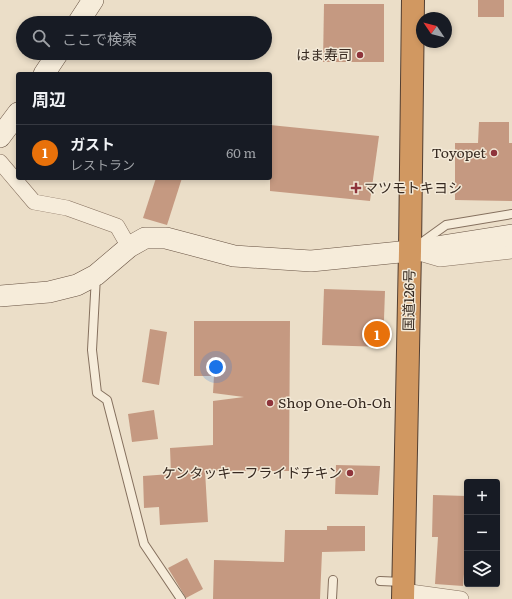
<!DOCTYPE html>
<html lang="ja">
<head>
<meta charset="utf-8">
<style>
  body { margin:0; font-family:Literata,"Noto Sans JP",serif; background:#242831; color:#f1f3f6 }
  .controls { position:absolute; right:12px; bottom:12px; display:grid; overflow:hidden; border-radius:4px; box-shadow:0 2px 6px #0003 }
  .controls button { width:36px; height:36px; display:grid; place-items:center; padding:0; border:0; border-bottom:1px solid #363941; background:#171b24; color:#f1f3f6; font:20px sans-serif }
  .compass { position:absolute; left:416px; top:12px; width:36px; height:36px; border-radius:50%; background:#171b24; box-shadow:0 2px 6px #0003; rotate:305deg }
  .you { position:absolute; left:216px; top:367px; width:14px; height:14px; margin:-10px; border:3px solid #fff; border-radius:50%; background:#1a73e8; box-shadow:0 0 0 6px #1a73e833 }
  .badge { display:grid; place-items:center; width:26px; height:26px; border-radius:50%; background:#c49da2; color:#fff; font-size:13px; font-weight:700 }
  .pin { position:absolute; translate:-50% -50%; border:2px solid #fff; box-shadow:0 1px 4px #0006 }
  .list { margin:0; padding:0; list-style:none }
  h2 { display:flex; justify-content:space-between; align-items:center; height:52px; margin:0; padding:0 16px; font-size:17px }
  h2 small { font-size:13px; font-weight:400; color:#9ea1a6 }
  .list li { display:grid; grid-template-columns:26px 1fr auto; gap:12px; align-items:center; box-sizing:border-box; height:56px; padding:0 16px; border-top:1px solid #363941 }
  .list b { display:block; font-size:15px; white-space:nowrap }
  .list p { margin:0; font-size:13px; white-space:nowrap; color:#9ea1a6 }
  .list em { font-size:13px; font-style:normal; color:#9ea1a6 }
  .icon { flex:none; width:22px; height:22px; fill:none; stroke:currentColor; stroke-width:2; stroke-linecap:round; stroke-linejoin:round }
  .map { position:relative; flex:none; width:512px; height:599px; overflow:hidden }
  .search { position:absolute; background:#171b24; box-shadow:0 2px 6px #0003; left:16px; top:16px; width:256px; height:44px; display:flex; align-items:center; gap:10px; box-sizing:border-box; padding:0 14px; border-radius:22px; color:#9ea1a6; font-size:15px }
  .panel { position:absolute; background:#171b24; box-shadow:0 2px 6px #0003; left:16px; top:72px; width:256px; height:108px; border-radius:4px }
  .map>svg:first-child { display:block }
  .building { fill:#c59981 }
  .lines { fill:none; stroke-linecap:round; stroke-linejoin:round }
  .lane-casing { stroke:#85705e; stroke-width:10 }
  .street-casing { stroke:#85705e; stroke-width:16 }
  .secondary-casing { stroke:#675242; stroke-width:22 }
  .highway-casing { stroke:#533f32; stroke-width:24 }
  .lane { stroke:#f6ecda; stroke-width:8 }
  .street { stroke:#f6ecda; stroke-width:15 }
  .secondary { stroke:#f6ecda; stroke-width:21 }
  .highway { stroke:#d19861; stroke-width:22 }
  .poi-dot { fill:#8e343b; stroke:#f3e9d7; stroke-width:1.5 }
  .labels { text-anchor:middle; stroke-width:3; stroke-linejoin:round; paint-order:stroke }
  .poi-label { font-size:14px; fill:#372a21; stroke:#f3e9d7; text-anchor:end }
  .street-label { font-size:14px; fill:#372a21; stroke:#f3e9d7 }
</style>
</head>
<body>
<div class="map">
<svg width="512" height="599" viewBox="0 0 512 599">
  <rect width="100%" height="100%" fill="#ebdec8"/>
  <!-- building -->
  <g class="building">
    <rect x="478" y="0" width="26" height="17"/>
    <polygon points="324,4 384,4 384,62 323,62"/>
    <polygon points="479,122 509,122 509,143 512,143 512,201 455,200 455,143 478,143"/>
    <polygon points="270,125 379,136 370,201 270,191"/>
    <polygon points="156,178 182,178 167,225 143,218"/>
    <polygon points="324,289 385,291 383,347 322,345"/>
    <polygon points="194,321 290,321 289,471 205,471 208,522 160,525 159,507 144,508 143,476 171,474 170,448 213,445 213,401 244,397 213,393 214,376 194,376"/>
    <polygon points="150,329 167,332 159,385 142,382"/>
    <polygon points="154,410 158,439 132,442 128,414"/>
    <polygon points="336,465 380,466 378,495 335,494"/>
    <polygon points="433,495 467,496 467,538 463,586 435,584 438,537 432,537"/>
    <polygon points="327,526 365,526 365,551 322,552 320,599 213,599 214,560 284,562 285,530 327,530"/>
    <polygon points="187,558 203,589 186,598 168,568"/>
  </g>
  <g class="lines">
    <defs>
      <g id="lane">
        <polyline points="421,243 446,225 512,214"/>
        <polyline points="96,276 92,350 97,393 107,400 144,544 181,599"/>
        <polyline points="380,581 403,582"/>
        <polyline points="332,599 333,580"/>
      </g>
      <g id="street">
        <polyline points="0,162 34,202 67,208 117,226 129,247"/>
        <polyline points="416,252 440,259 512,251"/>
        <polyline points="403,591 461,599"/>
      </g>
      <g id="secondary">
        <polyline points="78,23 93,0"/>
        <polyline points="44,74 58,53"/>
        <polyline points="0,137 18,113"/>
        <polyline points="0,296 49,292 77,285 96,275 129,247 145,238 166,238 234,256 311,261 410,251 512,235"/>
      </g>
      <polyline id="highway" points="403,599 410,251 413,0"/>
    </defs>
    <!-- lane casing -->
    <use href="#lane" class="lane-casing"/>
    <!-- street casing -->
    <use href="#street" class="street-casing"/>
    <!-- secondary casing -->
    <use href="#secondary" class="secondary-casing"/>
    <!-- highway casing -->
    <use href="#highway" class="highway-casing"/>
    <!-- lane -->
    <use href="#lane" class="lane"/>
    <!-- street -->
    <use href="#street" class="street"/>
    <!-- secondary -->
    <use href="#secondary" class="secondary"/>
    <!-- highway -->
    <use href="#highway" class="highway"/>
  </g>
  <!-- markers -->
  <g class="poi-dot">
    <circle cx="360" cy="55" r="4"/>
    <circle cx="494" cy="153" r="4"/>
    <path d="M354 182h4v4h4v4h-4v4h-4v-4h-4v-4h4z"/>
    <circle cx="270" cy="403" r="4"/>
    <circle cx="350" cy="473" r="4"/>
  </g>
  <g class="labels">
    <!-- poi labels -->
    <g class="poi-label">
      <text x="352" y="60">はま寿司</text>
      <text x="486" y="158">Toyopet</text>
      <text x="364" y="193" text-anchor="start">マツモトキヨシ</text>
      <text x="278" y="408" text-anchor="start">Shop One-Oh-Oh</text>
      <text x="342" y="478">ケンタッキーフライドチキン</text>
    </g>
    <!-- street labels -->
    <g class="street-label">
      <text transform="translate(409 300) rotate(-89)" y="5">国道126号</text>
    </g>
  </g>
</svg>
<div class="controls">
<button>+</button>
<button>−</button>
<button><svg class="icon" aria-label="layers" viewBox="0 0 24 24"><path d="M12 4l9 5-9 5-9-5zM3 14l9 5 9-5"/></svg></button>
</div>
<svg class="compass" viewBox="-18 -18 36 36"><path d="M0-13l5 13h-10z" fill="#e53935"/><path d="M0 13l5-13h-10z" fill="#9ea1a6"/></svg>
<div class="you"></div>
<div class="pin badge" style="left:377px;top:334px;background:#e8710a">1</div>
<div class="search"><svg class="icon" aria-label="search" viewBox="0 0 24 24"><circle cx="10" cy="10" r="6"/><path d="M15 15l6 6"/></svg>ここで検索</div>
<section class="panel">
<h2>周辺<small></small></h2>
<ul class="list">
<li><span class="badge" style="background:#e8710a">1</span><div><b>ガスト</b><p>レストラン</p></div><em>60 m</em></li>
</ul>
</section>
</div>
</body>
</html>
